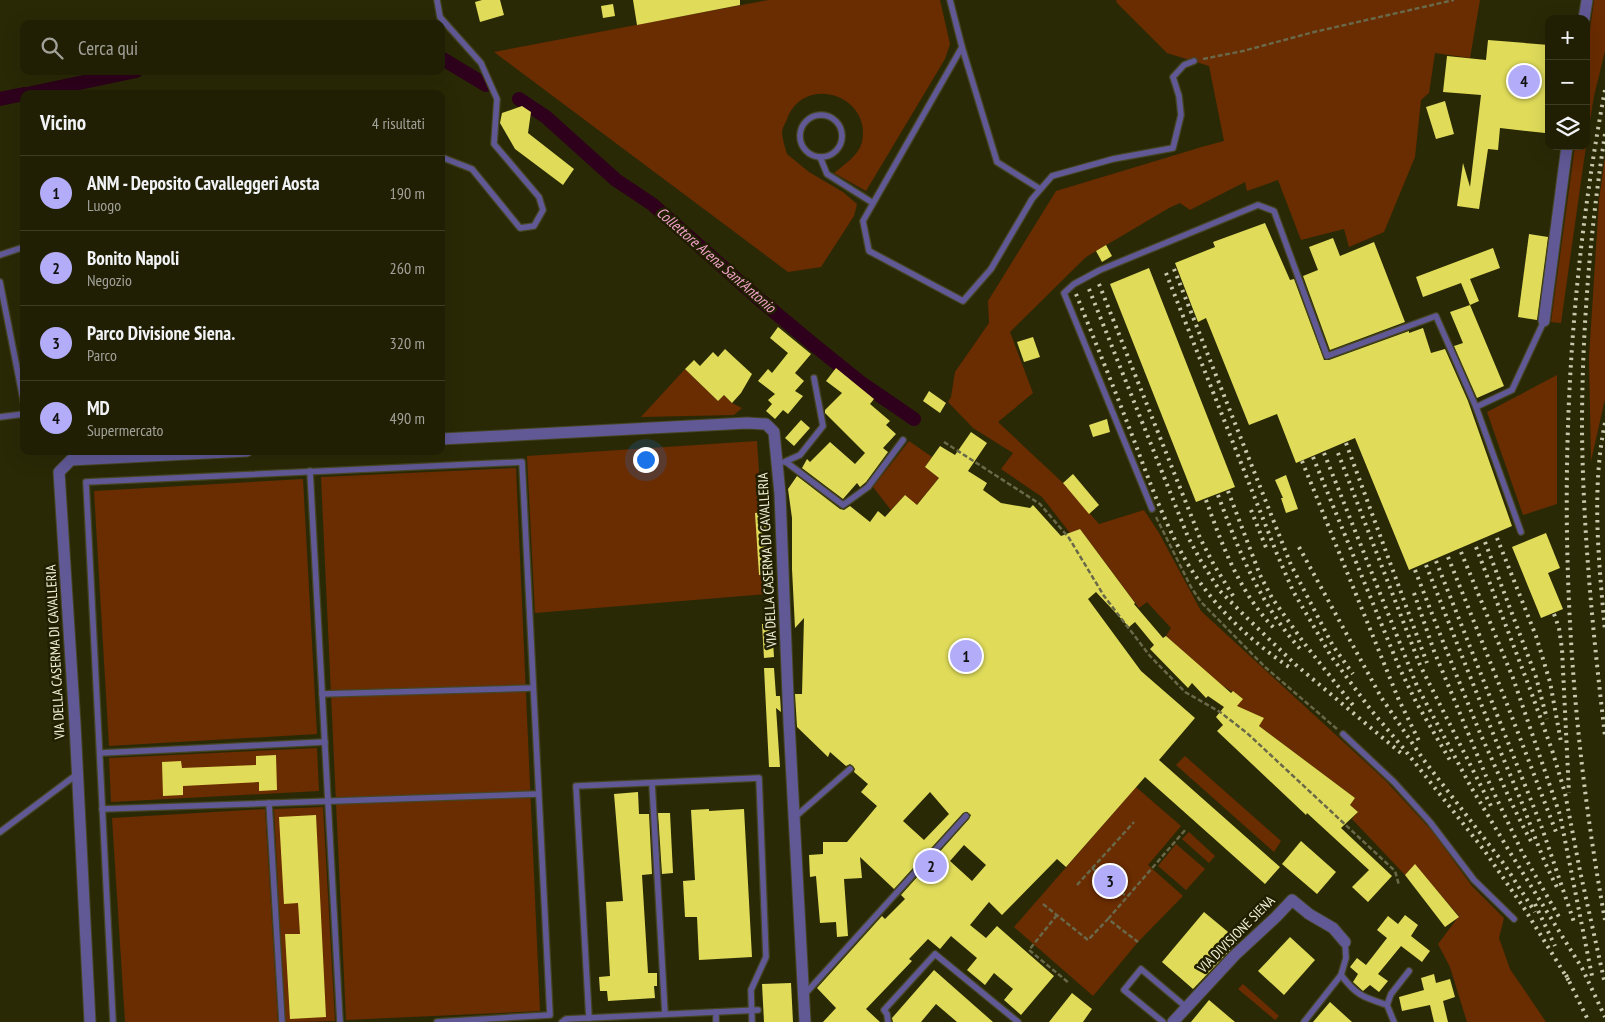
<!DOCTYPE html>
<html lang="it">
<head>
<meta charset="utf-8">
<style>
  body { margin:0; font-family:"PT Sans Narrow",sans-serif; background:#28270e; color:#f1f3f6 }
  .controls { position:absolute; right:15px; top:15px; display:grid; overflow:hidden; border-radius:10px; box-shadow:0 5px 20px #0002 }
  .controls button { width:45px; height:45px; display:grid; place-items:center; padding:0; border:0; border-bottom:1px solid #3d3d26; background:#201f04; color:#f1f3f6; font:25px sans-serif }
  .you { position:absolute; left:645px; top:459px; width:18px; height:18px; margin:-12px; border:4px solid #fff; border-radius:50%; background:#1a73e8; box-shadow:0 0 0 8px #1a73e833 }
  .badge { display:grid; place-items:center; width:32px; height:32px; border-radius:50%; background:#b3adf9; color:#111; font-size:16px; font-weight:700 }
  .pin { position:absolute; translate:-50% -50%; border:2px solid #fff; box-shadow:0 1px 5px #0006 }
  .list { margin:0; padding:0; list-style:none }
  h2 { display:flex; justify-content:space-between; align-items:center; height:65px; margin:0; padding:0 20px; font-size:21px }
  h2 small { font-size:16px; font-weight:400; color:#a2a29a }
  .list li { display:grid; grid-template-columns:32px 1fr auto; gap:15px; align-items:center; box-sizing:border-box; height:75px; padding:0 20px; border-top:1px solid #3d3d26 }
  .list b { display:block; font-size:19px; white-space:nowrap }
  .list p { margin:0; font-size:16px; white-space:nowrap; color:#a2a29a }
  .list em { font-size:16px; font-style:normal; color:#a2a29a }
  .icon { flex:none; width:28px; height:28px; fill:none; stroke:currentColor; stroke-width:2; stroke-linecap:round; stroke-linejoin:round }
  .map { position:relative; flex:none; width:1605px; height:1022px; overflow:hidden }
  .search { position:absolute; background:#201f04; box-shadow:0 5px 20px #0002; left:20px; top:20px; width:425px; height:55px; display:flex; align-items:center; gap:12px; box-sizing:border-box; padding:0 18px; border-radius:10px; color:#a2a29a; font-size:19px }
  .panel { position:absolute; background:#201f04; box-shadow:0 5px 20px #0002; left:20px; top:90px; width:425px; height:365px; border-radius:10px }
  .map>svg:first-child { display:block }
  .green { fill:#6a2c01 }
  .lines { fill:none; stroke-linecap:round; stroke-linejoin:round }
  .canal { stroke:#2e001c; stroke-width:14 }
  .building { fill:#e0dc5a; fill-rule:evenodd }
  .lane-casing { stroke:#464523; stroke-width:8 }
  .street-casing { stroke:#464523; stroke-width:13 }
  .path { stroke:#696848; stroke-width:2.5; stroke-dasharray:5 2.5; stroke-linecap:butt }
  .lane { stroke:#605996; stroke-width:5.5 }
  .street { stroke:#605996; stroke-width:11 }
  .rail { stroke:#c8c8ad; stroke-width:4; stroke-dasharray:2.5 5; stroke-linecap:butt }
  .labels { text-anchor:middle; stroke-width:5; stroke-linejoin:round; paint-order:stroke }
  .street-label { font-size:14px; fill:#f1f1d8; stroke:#211f00 }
  .water-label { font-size:15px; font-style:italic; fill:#f4a3cc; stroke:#211f00 }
</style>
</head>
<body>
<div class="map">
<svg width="1605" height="1022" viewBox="0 0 1605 1022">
  <rect width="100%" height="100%" fill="#2a2906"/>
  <!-- green -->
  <g class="green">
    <path d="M768,0H940L950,44L945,59L866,191L834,173C844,165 859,155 862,142C872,96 807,74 788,116C787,121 783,126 782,131C782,138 785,147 787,154L809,172L843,192L857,204L854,216L821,267L788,272L494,52Z"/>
    <polygon points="1116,0 1480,0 1470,58 1435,53 1429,93 1421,100 1415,157 1384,232 1349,247 1344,229 1301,240 1278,180 1247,191 1245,182 1190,210 1180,203 1169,208 1086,257 1010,332 1033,393 998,422 1063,483 1099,524 1144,510 1159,533 1201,611 1385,780 1433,832 1472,886 1504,918 1499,938 1510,969 1546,1022 1467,1022 1450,967 1438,944 1459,916 1415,865 1405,875 1352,819 1358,812 1350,805 1355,798 1259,726 1263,718 1253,713 1245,721 1233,712 1242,698 1220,684 1166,636 1171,628 1147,602 1139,608 1080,529 1070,533 1042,497 1001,469 1013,453 973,428 948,402 951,397 955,372 989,323 988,301 1056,191 1205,146 1224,141 1209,66 1167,53 1117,3"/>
    <polygon points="1594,0 1605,0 1605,51 1594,96 1586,145 1586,60"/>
    <polygon points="1575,146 1586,146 1561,323 1551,322"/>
    <polygon points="1605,156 1605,399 1591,461 1589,358 1599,200"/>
    <polygon points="685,369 718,401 724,395 732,403 742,408 734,415 641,417"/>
    <polygon points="1557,375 1557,504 1523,515 1487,412"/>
    <polygon points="757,441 767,594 535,613 527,456"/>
    <polygon points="909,441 932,457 925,467 939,478 915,507 905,495 891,510 873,487"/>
    <polygon points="516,468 540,1011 346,1020 321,477"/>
    <polygon points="303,479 317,734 109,746 94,491"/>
    <polygon points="317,748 319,791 111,802 109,758"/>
    <polygon points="1185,756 1281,841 1274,852 1176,765"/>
    <polygon points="1136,787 1181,826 1148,865 1183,896 1138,942 1093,996 1014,927"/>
    <polygon points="323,807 335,1021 285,1022 274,809"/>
    <polygon points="265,809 278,1022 125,1022 112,818"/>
    <polygon points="1189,832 1215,856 1209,863 1182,839"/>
    <polygon points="1176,844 1205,869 1186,890 1158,866"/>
    <polygon points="1243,984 1279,1016 1275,1020 1238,989"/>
  </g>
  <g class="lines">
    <!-- canal -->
    <g class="canal">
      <polyline points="441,58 486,85"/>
      <polyline points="27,94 136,71"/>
      <polyline points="0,99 24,94"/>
      <polyline points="519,99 546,117 616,180 652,204 760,300 814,345 860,382 914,419"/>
    </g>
  </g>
  <!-- building -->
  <g class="building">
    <polygon points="482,0 500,0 504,15 480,22 475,2"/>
    <polygon points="633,0 740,0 740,5 637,25"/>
    <polygon points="613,4 615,16 603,18 601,6"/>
    <polygon points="1488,40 1549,45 1549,118 1547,118 1545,133 1500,128 1498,150 1488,149 1479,209 1457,206 1463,163 1470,187 1481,95 1443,92 1447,56 1486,60"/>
    <polygon points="1445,101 1454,134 1436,139 1426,107"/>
    <polygon points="522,106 531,112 528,133 574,169 563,185 515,149 500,123 502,113"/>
    <polygon points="1265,223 1290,280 1294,279 1324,360 1329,360 1409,331 1409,333 1423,328 1431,353 1445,349 1468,401 1512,526 1409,570 1355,438 1296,463 1277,414 1249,425 1206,318 1198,322 1175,263 1215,247 1213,242"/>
    <polygon points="1529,234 1548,237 1537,320 1518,317"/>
    <polygon points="1333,238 1340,256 1374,242 1405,322 1330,350 1303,276 1318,270 1309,247"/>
    <polygon points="1106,245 1112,256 1102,262 1096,251"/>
    <polygon points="1493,248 1500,268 1470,279 1479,301 1470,305 1461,283 1423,297 1416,277"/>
    <polygon points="1149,268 1235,487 1196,502 1110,284"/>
    <polygon points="1470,305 1504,386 1477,398 1454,346 1463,343 1450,312"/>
    <polygon points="778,327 811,354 795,373 804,381 795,391 803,396 788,414 783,410 775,419 766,411 772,404 768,400 775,394 758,381 768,369 772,373 788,353 770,338"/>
    <polygon points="1033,337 1040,357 1024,362 1017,342"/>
    <polygon points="725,349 752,374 741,393 732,403 724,395 718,401 685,369 694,360 700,366 713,352 718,357"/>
    <polygon points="836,368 874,399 870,404 890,421 886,425 896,434 883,448 888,452 866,482 860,487 857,483 843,499 802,468 807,459 810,462 830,442 855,464 865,453 825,413 825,410 842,393 826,381"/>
    <polygon points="929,391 946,403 940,413 923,401"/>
    <polygon points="1107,419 1110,432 1093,437 1089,425"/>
    <polygon points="801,420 810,428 794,446 785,438"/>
    <path d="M971,432L987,443L968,471L987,483L983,490L1001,503L1030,508L1033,505L1061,536L1080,529L1135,603L1134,604L1163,638L1166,636L1231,693L1233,691L1243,699L1237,706L1264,718L1259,726L1355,798L1350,805L1358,812L1341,828L1392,876L1368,902L1352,887L1369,870L1307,813L1306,815L1217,731L1223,725L1216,717L1224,707L1208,696L1206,698L1192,683L1188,688L1150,649L1154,645L1135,622L1129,627L1096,592L1088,599L1141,671L1195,718L1159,760L1280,867L1265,884L1145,777L1066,867L1057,859L1002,915L989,902L970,925L986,938L997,926L1054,976L1021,1015L1004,1000L1013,989L994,973L985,985L967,970L977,958L951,936L940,949L928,939L909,959L912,961L866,1009L880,1022H823L836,1008L817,988L882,916L885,919L905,899L901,895L969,819L971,815L967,812L963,813L894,889L860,857L862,878L844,879L848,936L837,937L836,922L820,923L816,876L810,877L809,855L823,854V842H847L877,806L861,792L868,784L854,772L855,769L853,766L850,764L846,766L830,752L828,757L797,727L795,694H802L804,618L795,628L792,569V518L788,489L797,476L840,509L844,510L850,506L870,522L878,511L885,517L905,495L917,505L939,478L925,467L940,446L955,455ZM930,792L949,814L924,840L903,821ZM964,845L986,865L972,881L950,861Z"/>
    <polygon points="1073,474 1099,505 1089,514 1063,483"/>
    <polygon points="1286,475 1298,509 1286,513 1281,498 1283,498 1275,480"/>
    <polygon points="766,512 769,574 759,575 755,513"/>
    <polygon points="1546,533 1560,568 1548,573 1563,609 1541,618 1512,547"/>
    <polygon points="762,624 772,624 774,657 764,658"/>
    <polygon points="764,668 774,668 776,696 780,696 781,712 776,708 780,767 769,767"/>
    <polygon points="276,755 277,790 259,791 259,782 183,786 183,795 163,796 162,762 181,761 182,768 256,765 256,756"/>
    <polygon points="638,792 639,814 649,814 652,874 642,875 648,973 657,973 657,986 654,986 655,998 608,1001 607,991 600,991 599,977 610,976 606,902 623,901 614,794"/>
    <polygon points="709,809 709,811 744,809 752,957 699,960 697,917 685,917 683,881 695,880 691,810"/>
    <polygon points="658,813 670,813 673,873 662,874"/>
    <polygon points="316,815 326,1017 290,1019 285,934 300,934 298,903 284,904 279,817"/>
    <polygon points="1301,841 1336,872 1317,894 1282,864"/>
    <polygon points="1415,864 1459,917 1445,927 1405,875"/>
    <polygon points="1204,912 1239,941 1193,989 1162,962"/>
    <polygon points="1405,915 1418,925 1411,936 1430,951 1422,962 1401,946 1378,974 1388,981 1379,992 1370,985 1363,991 1353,982 1358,974 1350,967 1357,958 1366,965 1387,938 1377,930 1388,916 1398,924"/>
    <polygon points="1290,937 1315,960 1284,995 1258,971"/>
    <polygon points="934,970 993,1022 957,1022 936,1004 921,1022 893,1022 892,1018"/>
    <polygon points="1434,974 1436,983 1450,979 1455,997 1443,1001 1448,1022 1434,1022 1430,1005 1402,1011 1399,997 1424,990 1421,978"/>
    <polygon points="791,983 793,1022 764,1022 762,984"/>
    <polygon points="1072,993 1092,1009 1083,1022 1049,1022"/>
    <polygon points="1209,1000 1235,1022 1191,1022"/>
    <polygon points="1330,1002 1352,1022 1313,1022"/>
  </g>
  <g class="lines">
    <defs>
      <g id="lane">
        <polyline points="437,0 440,17 481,63 497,99 494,144 539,197 543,210 534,226 520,228 472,169 441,157"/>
        <polyline points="950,0 962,47 863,221 869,251 963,301 991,269 1032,199 1052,176 1113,159 1173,148 1181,115 1179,96 1173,77 1184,65 1194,61"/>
        <polyline points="962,47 997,162 1040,189"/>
        <circle cx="821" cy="136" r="21"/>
        <polyline points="820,157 827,174 873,203"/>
        <polyline points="0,255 24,247"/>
        <polyline points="0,282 24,404"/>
        <polyline points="1476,407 1521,532"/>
        <polyline points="0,417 24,414"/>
        <polyline points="784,462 800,455 823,426 814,378"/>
        <polyline points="786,462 843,505 868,487 903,440"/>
        <polyline points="310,471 340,1022"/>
        <polyline points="1152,509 1064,293 1074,284 1100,270 1258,205 1274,211 1327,356 1436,316 1476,407 1512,390 1544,321"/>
        <polyline points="322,694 533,688"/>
        <polyline points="1343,734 1394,782 1430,822 1474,880 1514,919"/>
        <polyline points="100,753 325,742"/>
        <polyline points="652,783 665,1014"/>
        <polyline points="269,803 282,1022"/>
        <polyline points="102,809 538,794"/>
        <polyline points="795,817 850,769"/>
        <polyline points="0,832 76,775"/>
        <path d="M1341,975C1357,996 1363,997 1387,1005"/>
        <polyline points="805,994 966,816"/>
        <polyline points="716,1012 716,1022"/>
        <polyline points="589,1018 576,786 759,778 766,957 751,990 752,1022"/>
        <polyline points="113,1022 86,482 522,462 550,1015 437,1022"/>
        <polyline points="562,1022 566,1019 758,1010"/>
        <polyline points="888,1022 887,1014 884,1010 935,954 1018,1022"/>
        <polyline points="1163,1022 1124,990 1141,969 1186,1007"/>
        <polyline points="1304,1022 1341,975 1346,958 1345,942"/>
        <polyline points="1394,1022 1387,1005 1391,994 1409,971"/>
      </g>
      <g id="street">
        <polyline points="1584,19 1587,0"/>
        <polyline points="1544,321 1567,146"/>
        <polyline points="441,439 747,423 766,424 774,432 780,494 789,722 805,1022"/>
        <polyline points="90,1022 75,724 59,472 71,460 247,451"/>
        <polyline points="1173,1022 1235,955 1276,917 1292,900 1309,914 1333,928 1345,942"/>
      </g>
    </defs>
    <!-- lane casing -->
    <use href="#lane" class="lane-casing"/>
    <!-- street casing -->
    <use href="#street" class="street-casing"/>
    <!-- path -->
    <g class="path">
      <polyline points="1203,59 1243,51 1314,32 1454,0"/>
      <polyline points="944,442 1040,504 1069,538 1104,596 1150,656 1185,692 1220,712 1247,733 1395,871 1399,885"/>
      <polyline points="1156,517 1191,587 1201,602 1265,667 1337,729"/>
      <polyline points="1092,868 1127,897"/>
      <polyline points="1077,885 1134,822"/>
      <polyline points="1043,904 1088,940 1108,919 1138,942"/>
      <polyline points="1057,915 1029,950 1069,983"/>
      <polyline points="1108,919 1186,829"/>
    </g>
    <!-- lane -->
    <use href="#lane" class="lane"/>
    <!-- street -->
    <use href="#street" class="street"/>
    <!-- rail -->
    <g class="rail">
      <path d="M1605,90C1553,365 1555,646 1605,920"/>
      <path d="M1605,134C1590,232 1582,330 1582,429C1583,532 1593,634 1605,736"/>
      <polyline points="1174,269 1291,565 1333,646 1353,674"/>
      <polyline points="1166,273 1277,554 1293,591 1331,656 1371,710 1404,749 1484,850 1524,908 1569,981"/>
      <polyline points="1099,284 1200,538 1214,565 1235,599"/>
      <polyline points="1089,289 1188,537 1201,561 1220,591 1244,615 1296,665 1402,754"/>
      <path d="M1076,294C1095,341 1114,388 1132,435C1146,472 1159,509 1177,544C1202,595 1242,635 1289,667"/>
      <path d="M1605,423C1591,489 1599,564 1605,631"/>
      <polyline points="1346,443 1427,663"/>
      <polyline points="1324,453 1417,686 1471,787 1511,854 1582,968 1605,1017"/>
      <polyline points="1338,453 1420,665 1492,808"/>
      <polyline points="1313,457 1399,667 1416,702 1451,762"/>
      <polyline points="1302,461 1398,698 1420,743"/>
      <polyline points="1228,491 1260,575 1272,598 1304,643 1356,709"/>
      <path d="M1218,495C1239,552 1261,606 1302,651"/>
      <path d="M1206,500C1222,545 1240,594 1275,629"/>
      <polyline points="1251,510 1267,550"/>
      <polyline points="1497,538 1536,636 1550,682 1561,742"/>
      <polyline points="1485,542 1536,677 1547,719"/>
      <polyline points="1299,547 1381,697 1423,759 1504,864 1535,912"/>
      <polyline points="1476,547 1530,689 1552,750 1565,793 1580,871 1605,984"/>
      <polyline points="1461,552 1513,678 1560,815 1592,976"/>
      <polyline points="1448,557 1507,704 1556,832"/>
      <polyline points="1436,561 1542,828 1575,925"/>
      <path d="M1426,565C1457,643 1487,721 1520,798C1532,828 1542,860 1558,889"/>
      <path d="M1415,570C1436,625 1458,679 1480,733C1497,770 1512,807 1532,843"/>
      <polyline points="1414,593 1434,651 1486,776 1522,852 1559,917"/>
      <polyline points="1554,614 1559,628 1562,649 1569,793"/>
      <polyline points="1535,904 1555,946"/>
      <polyline points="1566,975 1589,1022"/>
    </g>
  </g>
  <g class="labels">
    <!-- street labels -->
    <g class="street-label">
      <text transform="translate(767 560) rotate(-93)" y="5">VIA DELLA CASERMA DI CAVALLERIA</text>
      <text transform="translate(55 652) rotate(-93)" y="5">VIA DELLA CASERMA DI CAVALLERIA</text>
      <text transform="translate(1236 934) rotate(-45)" y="5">VIA DIVISIONE SIENA</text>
    </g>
    <!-- water labels -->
    <g class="water-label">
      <text transform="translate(716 260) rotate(41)" y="5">Collettore Arena Sant'Antonio</text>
    </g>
  </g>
</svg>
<div class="controls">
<button>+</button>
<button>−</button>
<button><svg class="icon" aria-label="layers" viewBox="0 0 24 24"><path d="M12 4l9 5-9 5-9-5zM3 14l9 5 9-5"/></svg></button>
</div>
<div class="you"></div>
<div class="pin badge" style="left:966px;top:656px">1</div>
<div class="pin badge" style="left:931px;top:866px">2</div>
<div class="pin badge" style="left:1110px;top:881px">3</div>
<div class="pin badge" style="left:1524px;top:81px">4</div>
<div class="search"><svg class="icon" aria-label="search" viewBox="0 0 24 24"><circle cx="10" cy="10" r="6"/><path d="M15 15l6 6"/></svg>Cerca qui</div>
<section class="panel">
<h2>Vicino<small>4 risultati</small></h2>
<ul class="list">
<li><span class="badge">1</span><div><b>ANM - Deposito Cavalleggeri Aosta</b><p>Luogo</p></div><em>190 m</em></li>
<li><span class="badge">2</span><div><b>Bonito Napoli</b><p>Negozio</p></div><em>260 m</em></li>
<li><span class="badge">3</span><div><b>Parco Divisione Siena.</b><p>Parco</p></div><em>320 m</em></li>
<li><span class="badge">4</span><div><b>MD</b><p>Supermercato</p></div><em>490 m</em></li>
</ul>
</section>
</div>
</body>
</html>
